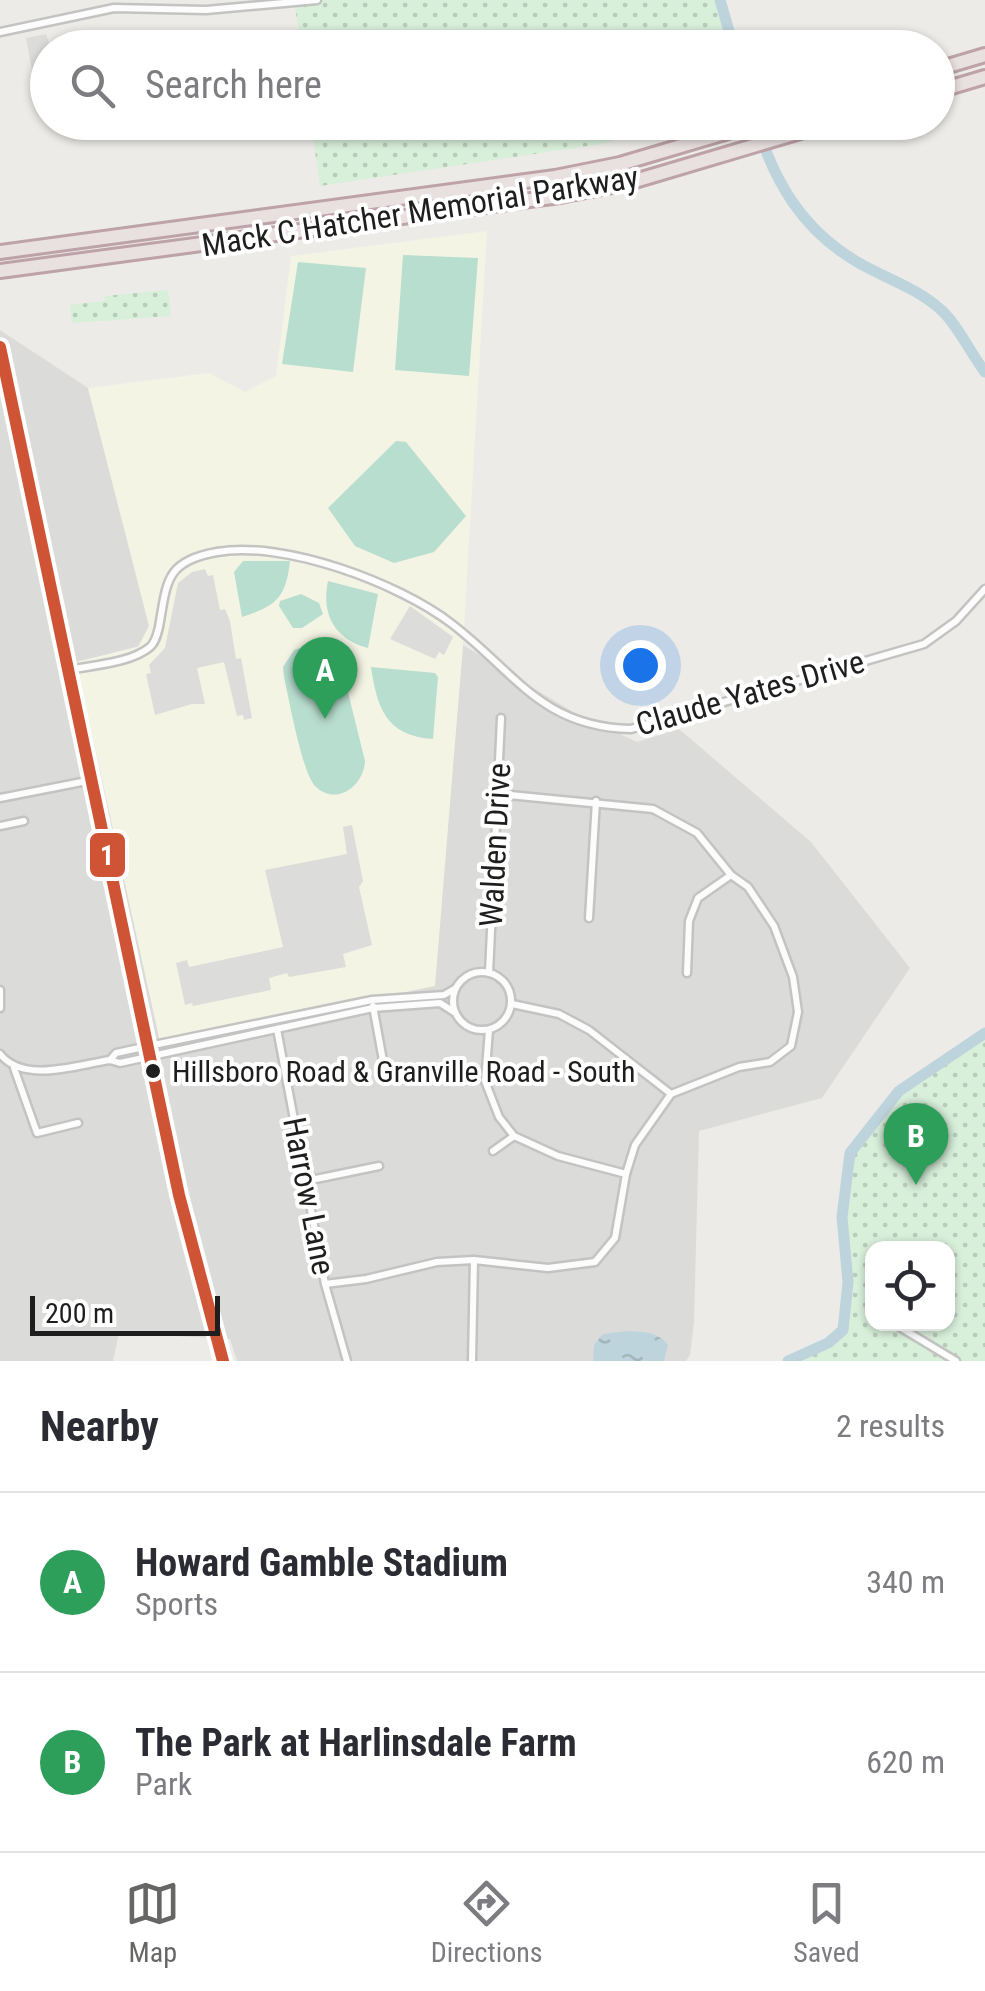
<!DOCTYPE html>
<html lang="en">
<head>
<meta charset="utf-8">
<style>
  body { margin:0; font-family:"Roboto Condensed",sans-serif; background:#f2f2f3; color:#2b2b33 }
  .controls { position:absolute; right:30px; bottom:30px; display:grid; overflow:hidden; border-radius:20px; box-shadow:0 2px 8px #0004 }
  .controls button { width:90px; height:90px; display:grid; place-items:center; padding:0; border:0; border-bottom:2px solid #e1e1e2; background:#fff; color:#2b2b33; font:50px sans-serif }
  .scale { position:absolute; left:30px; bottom:25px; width:190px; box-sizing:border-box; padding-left:10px; border:5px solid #1e1e1e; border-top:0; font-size:28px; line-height:35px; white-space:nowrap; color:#1e1e1e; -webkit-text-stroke:8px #fff; paint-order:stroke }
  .you { position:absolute; left:640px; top:665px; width:35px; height:35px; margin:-25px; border:8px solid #fff; border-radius:50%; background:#1a73e8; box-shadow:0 0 0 15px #1a73e833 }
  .badge { display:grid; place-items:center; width:65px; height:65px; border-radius:50%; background:#666665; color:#fff; font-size:32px; font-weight:700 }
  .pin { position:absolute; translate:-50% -82px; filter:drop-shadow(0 2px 5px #0008) }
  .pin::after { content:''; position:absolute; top:52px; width:35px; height:30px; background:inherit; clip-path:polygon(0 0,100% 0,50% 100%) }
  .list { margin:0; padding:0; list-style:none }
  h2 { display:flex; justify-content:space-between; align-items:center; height:130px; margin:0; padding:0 40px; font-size:42px }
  h2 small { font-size:32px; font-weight:400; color:#7c7c81 }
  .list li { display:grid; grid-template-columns:65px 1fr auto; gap:30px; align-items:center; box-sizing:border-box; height:180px; padding:0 40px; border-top:2px solid #e1e1e2 }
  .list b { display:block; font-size:38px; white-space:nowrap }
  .list p { margin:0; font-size:32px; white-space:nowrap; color:#7c7c81 }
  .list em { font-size:32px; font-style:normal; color:#7c7c81 }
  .icon { flex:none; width:55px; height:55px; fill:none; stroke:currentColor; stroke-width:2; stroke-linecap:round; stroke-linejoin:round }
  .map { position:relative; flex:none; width:985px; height:1361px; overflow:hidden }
  .search { position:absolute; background:#fff; box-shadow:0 2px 8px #0004; left:30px; right:30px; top:30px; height:110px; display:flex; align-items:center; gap:25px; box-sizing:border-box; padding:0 35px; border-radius:55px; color:#7c7c81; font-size:38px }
  .sheet { height:490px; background:#fff }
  nav { display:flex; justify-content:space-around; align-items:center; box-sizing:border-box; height:140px; border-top:2px solid #e1e1e2; background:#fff; font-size:28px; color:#7c7c81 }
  nav a { display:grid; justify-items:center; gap:5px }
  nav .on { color:#666665 }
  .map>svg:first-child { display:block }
  .residential { fill:#dbdbd9 }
  .education { fill:#f4f4e5 }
  .park { fill:url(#park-dots); fill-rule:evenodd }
  .pitch { fill:#b8ded0 }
  .parking { fill:#dcdcda }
  .water { fill:url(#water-ripples) }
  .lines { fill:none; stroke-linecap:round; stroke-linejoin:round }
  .river { stroke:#bed4dc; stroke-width:11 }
  .street-casing { stroke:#c3c3c2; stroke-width:11 }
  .primary-casing { stroke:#a09987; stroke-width:16 }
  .highway-casing { stroke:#bea2a9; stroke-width:18 }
  .street { stroke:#fcfcfc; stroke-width:6 }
  .primary { stroke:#efece5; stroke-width:11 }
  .highway { stroke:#e9e0e0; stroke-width:12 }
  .bus-1-casing { stroke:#fff; stroke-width:20 }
  .bus-1 { stroke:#cf5436; stroke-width:12 }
  .bus-dot { fill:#1e1e1e; stroke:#fff; stroke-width:4 }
  .labels { text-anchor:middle; stroke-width:8; stroke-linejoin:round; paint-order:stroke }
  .bus-label { font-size:30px; fill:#1e1e1e; stroke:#fff; text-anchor:start }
  .street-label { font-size:32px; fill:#1e1e1e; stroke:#fff }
  .line-badge { stroke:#fff; stroke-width:4 }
  .badge-label { font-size:28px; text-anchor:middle; font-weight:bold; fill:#fff }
</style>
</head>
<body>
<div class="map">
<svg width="985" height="1361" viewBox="0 0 985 1361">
  <defs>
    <pattern id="park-dots" width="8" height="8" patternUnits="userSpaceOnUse" patternTransform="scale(2.5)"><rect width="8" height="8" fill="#d8efda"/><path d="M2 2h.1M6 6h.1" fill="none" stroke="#b9ccbb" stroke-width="1.8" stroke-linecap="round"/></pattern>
    <pattern id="water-ripples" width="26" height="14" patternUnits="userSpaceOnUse" patternTransform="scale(2.5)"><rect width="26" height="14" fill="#bed4dc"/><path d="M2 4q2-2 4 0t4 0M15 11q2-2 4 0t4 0" fill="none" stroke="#a3b6bc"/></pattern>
  </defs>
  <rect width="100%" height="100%" fill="#ecebe8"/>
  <!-- residential -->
  <polygon class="residential" points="0,330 88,388 138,580 149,626 139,646 77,662 434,986 463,645 573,712 637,742 679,729 811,842 910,968 822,1098 699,1131 694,1322 690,1355 686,1361 237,1361 230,1339 119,1333 113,1361 0,1361"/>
  <!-- education -->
  <polygon class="education" points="487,231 463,645 435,986 160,1042 76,662 138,647 149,626 88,388 209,373 245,392 276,376 291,256"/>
  <!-- park -->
  <g class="park">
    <polygon points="294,0 719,0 731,47 301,47"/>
    <polygon points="311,123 676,123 601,144 320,186"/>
    <polygon points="168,290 171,316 72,323 70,305 104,301 105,296"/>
    <path d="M985,1033V1361H788L828,1343L843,1329L848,1282L842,1217L850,1153L899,1091ZM872,1248H948V1324H872Z"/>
  </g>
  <!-- pitch -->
  <g class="pitch">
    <polygon points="403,255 478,258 469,376 395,370"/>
    <polygon points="298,262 366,268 353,372 282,364"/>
    <polygon points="396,441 406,442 466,516 434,552 394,563 355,546 328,508"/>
    <path d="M243,561H290C286,598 276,606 242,617L234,572Z"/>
    <path d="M328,581L378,594L368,648C334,639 321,614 328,581Z"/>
    <polygon points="301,594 319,603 323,614 302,628 293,628 279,606 280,601"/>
    <path d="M315,643L332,650L340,660L365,761C364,786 336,807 315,786C302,772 289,699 284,677L283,667L294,650Z"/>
    <path d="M371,667L435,673L438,677L433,739C386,736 377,708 371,667Z"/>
  </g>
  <!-- parking -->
  <g class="parking">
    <polygon points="46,34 50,47 47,102 38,103 26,38"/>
    <polygon points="205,569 208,576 213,575 220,610 225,609 230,621 236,659 241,658 252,718 244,720 243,715 237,716 224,662 197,668 205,704 192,704 155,715 146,674 151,673 149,665 165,648 178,583 192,572"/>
    <polygon points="410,606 453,637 444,655 439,652 435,659 390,639"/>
    <polygon points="352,825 363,881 359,887 372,945 343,954 346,967 289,977 287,973 269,978 271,990 193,1006 192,1003 185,1005 176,963 187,960 189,967 283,947 265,870 347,854 343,827"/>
  </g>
  <!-- water -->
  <path class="water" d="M627,1331C644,1332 656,1331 668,1345L664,1361H593L594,1345L603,1334Z"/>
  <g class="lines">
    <!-- river -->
    <g class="river">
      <polyline points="720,0 734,48"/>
      <path d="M756,122C774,182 803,231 859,263C885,278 917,288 940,309C956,322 971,354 985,372"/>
      <polyline points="788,1361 828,1343 843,1330 848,1282 842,1217 850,1153 899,1091 985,1033"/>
    </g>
    <defs>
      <g id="street">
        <polyline points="0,32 114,8 206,10 317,0"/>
        <path d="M69,670C93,665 131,663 150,647C156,642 157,634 159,627C167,582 165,561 217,552C284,540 399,583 452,624C515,672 541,727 631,729L924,644L956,621L985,589"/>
        <polyline points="0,798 92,780"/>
        <polyline points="0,826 24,821"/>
        <polyline points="589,918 596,801"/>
        <circle cx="482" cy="1001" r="29"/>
        <polyline points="489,973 501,718"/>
        <polyline points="687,973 689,921 698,898 731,875"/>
        <polyline points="0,990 0,1008"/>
        <polyline points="512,1004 559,1014 589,1030 671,1094"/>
        <polyline points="373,1006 384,1066"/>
        <polyline points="277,1029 325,1284 347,1361"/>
        <polyline points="489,1030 485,1081 499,1117 514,1136 558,1156 626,1174"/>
        <path d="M0,1054C24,1084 76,1065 110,1060L120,1063L373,1008L440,1003L454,1012"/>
        <polyline points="110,1060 116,1053 139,1048 372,1000 444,995 456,988"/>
        <polyline points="14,1068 37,1133 78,1123"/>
        <polyline points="493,1151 514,1136"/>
        <polyline points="306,1181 379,1166"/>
        <polyline points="325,1284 366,1279 437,1262 474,1260 548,1268 595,1262 615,1238 626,1174 635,1145 671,1094 739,1067 770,1062 791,1046 798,1012 793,977 774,926 748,887 731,875 697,833 653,809 499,794"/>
        <polyline points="898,1326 956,1361"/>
        <polyline points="472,1361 474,1260"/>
      </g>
      <polyline id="primary" points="0,347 179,1195 223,1361"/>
      <g id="highway">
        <polyline points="938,69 985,55"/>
        <polyline points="938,91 985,77"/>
        <polyline points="0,252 555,177 620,164 762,122"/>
        <polyline points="0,271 560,196 628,183 834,122"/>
      </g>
    </defs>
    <!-- street casing -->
    <use href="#street" class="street-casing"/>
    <!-- primary casing -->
    <use href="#primary" class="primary-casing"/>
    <!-- highway casing -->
    <use href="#highway" class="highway-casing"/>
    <!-- street -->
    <use href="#street" class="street"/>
    <!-- primary -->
    <use href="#primary" class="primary"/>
    <!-- highway -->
    <use href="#highway" class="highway"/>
    <defs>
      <polyline id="bus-1" points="0,347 179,1195 223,1361"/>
    </defs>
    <!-- bus-1 casing -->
    <use href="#bus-1" class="bus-1-casing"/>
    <!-- bus-1 -->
    <use href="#bus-1" class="bus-1"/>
  </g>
  <!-- markers -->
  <circle class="bus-dot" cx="153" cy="1071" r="9"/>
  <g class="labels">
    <!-- bus labels -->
    <g class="bus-label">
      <text x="172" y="1082">Hillsboro Road &amp; Granville Road - South</text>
    </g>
    <!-- street labels -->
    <g class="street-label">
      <text transform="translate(420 211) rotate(-9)" y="11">Mack C Hatcher Memorial Parkway</text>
      <text transform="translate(750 693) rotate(-16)" y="11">Claude Yates Drive</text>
      <text transform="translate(495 845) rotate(-87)" y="11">Walden Drive</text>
      <text transform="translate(309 1196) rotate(79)" y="11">Harrow Lane</text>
    </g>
  </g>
  <rect class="line-badge" x="88" y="831" width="39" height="48" rx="10" fill="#cf5436"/>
  <g class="badge-label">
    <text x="107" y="865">1</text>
  </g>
</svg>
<div class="controls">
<button><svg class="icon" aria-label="locate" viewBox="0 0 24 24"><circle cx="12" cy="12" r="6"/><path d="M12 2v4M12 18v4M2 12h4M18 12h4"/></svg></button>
</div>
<div class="scale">200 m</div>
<div class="you"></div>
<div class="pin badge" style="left:325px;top:719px;background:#2e9e5b">A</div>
<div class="pin badge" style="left:916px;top:1185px;background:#2e9e5b">B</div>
<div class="search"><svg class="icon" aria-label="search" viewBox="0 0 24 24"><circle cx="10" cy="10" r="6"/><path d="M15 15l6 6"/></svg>Search here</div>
</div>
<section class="sheet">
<h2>Nearby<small>2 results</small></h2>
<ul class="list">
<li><span class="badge" style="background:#2e9e5b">A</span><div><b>Howard Gamble Stadium</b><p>Sports</p></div><em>340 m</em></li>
<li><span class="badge" style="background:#2e9e5b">B</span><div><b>The Park at Harlinsdale Farm</b><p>Park</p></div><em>620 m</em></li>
</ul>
</section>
<nav>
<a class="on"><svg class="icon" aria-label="map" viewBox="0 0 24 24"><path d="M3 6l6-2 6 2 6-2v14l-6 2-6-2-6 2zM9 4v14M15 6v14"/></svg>Map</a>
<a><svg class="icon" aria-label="directions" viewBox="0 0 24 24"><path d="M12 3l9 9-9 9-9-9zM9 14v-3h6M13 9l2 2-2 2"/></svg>Directions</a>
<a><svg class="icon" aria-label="saved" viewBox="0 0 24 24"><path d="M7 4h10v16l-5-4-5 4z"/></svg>Saved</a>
</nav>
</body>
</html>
